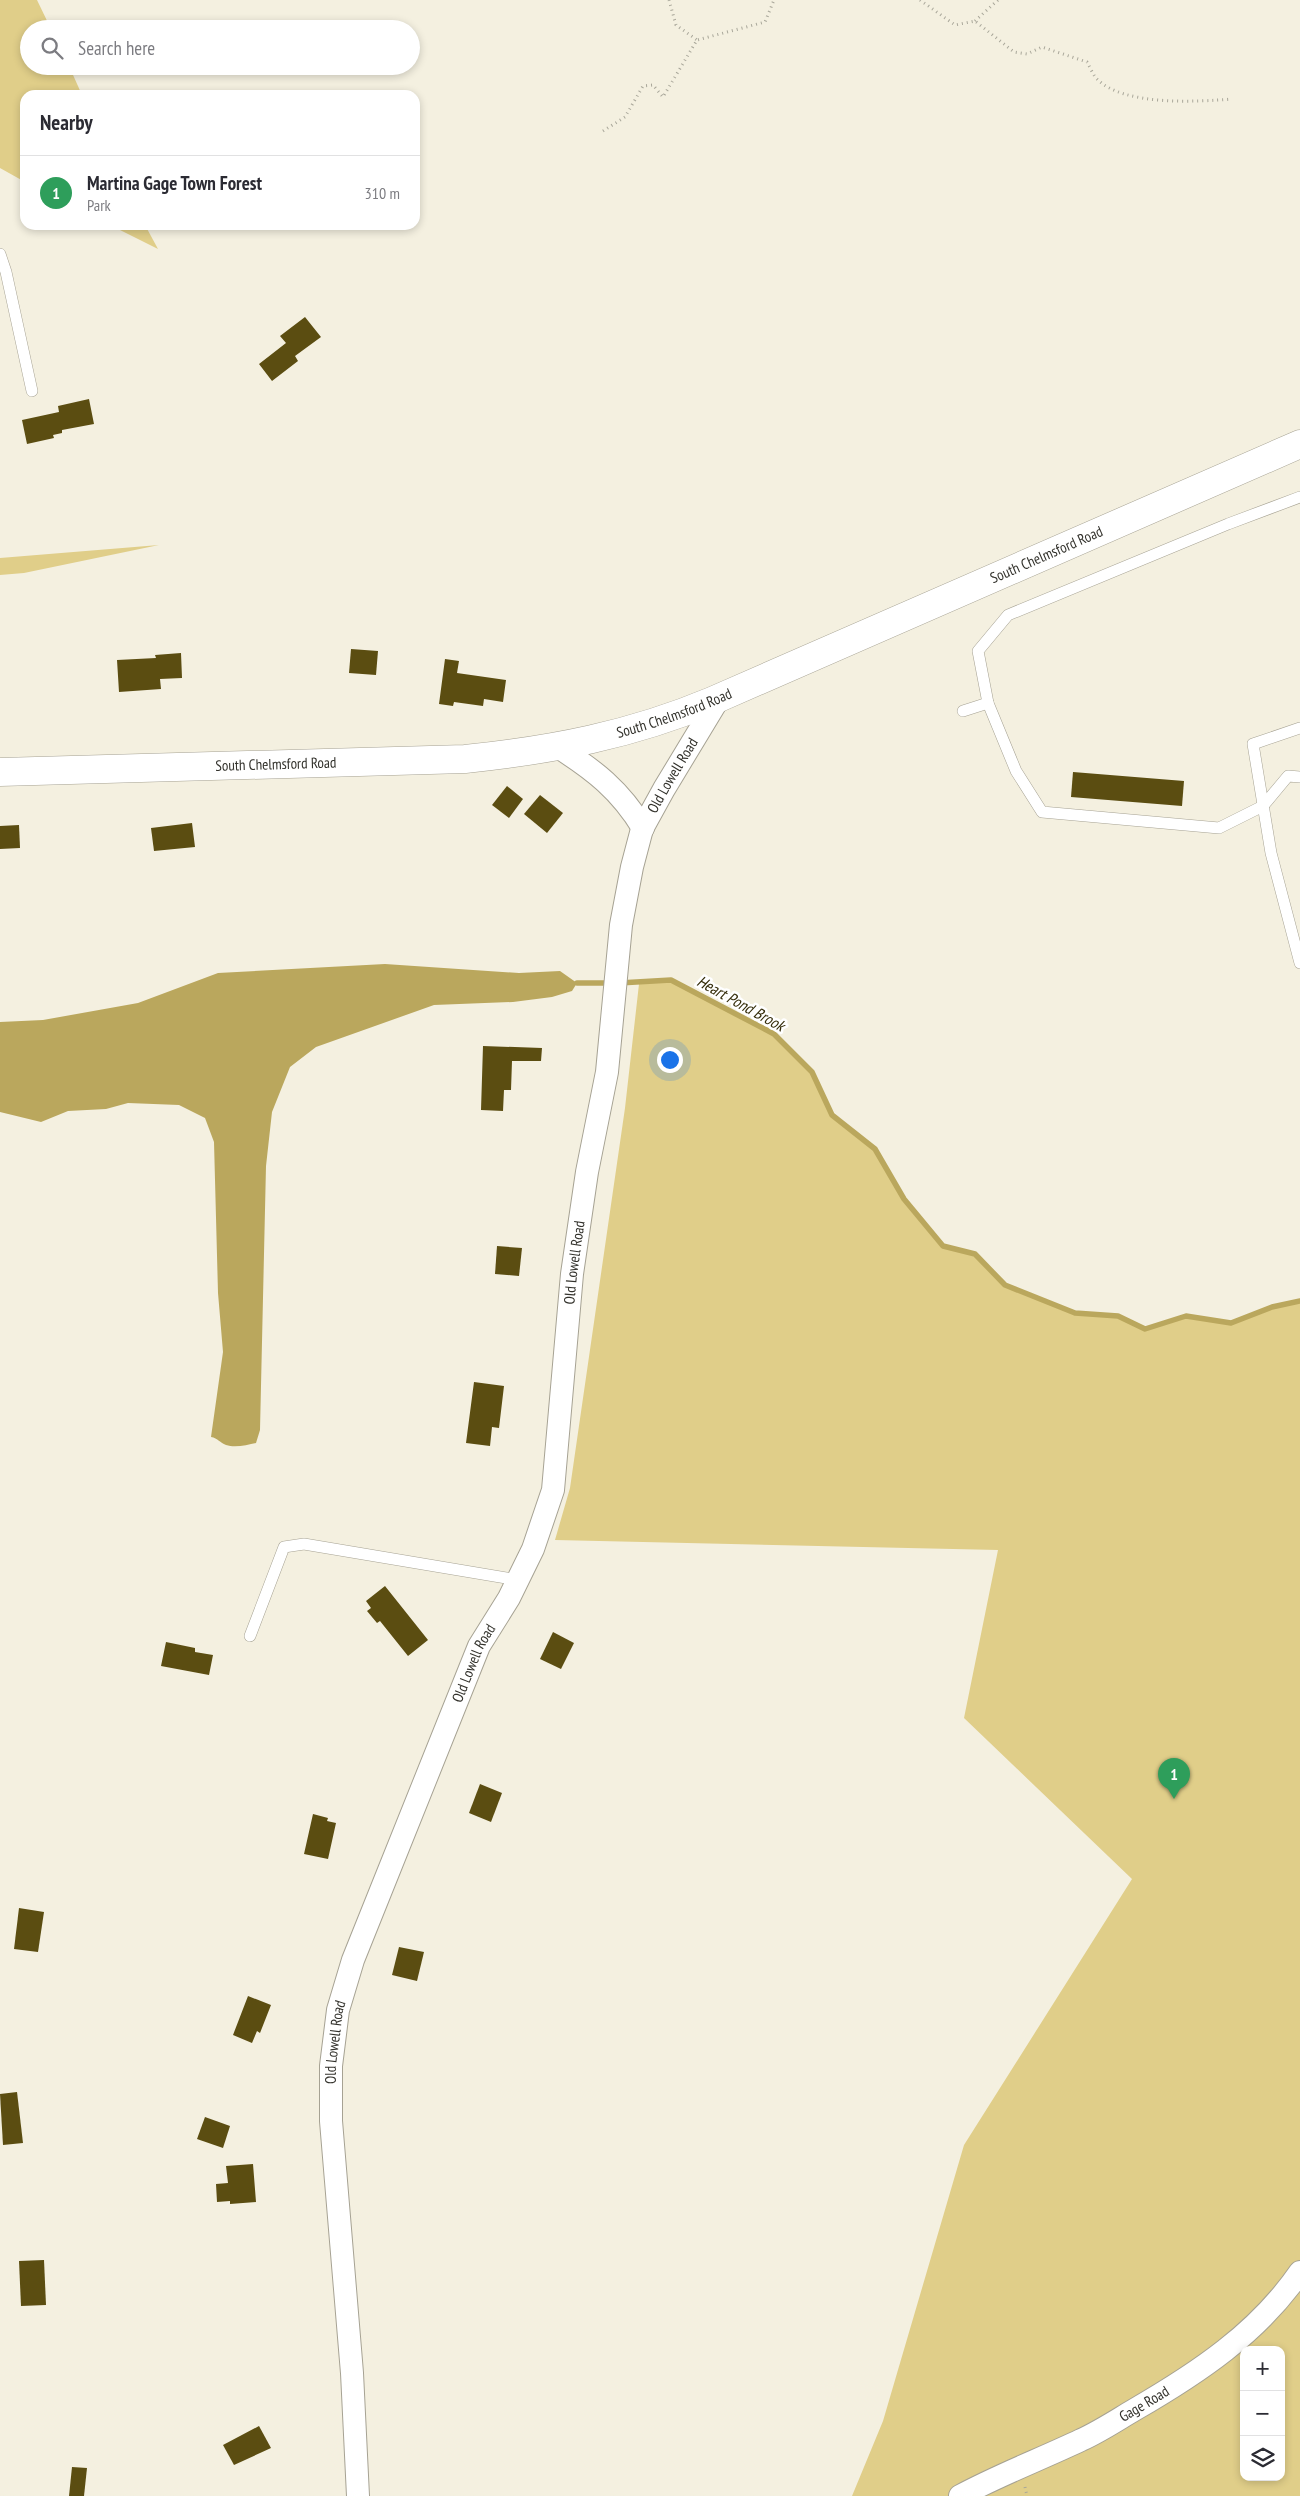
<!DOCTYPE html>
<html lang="en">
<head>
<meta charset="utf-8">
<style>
  body { margin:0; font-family:"PT Sans Narrow",sans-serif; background:#f7f7f7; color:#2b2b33 }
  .controls { position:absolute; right:15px; bottom:15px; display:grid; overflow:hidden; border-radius:10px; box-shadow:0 2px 8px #0003 }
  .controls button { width:45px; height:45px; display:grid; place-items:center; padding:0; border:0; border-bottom:1px solid #e1e1e2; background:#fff; color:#2b2b33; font:25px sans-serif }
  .you { position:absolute; left:669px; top:1059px; width:18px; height:18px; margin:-12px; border:4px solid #fff; border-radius:50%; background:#1a73e8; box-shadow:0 0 0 8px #1a73e833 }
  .badge { display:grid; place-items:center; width:32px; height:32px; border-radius:50%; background:#111827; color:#fff; font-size:16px; font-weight:700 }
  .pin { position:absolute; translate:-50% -41px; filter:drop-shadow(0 1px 2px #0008) }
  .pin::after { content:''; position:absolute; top:26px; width:18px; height:15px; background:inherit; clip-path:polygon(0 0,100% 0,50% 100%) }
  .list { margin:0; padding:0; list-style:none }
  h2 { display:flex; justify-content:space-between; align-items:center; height:65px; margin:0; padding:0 20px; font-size:21px }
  h2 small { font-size:16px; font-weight:400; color:#7c7c81 }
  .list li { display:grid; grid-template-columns:32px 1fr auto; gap:15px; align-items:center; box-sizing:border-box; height:75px; padding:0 20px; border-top:1px solid #e1e1e2 }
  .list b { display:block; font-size:19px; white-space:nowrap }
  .list p { margin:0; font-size:16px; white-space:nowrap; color:#7c7c81 }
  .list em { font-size:16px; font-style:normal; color:#7c7c81 }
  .icon { flex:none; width:28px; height:28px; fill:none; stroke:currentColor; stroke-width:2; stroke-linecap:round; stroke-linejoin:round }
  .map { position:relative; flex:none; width:1300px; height:2496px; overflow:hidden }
  .search { position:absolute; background:#fff; box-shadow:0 2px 8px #0003; left:20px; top:20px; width:400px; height:55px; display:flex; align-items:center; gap:12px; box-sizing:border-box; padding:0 18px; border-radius:28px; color:#7c7c81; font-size:19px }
  .panel { position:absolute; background:#fff; box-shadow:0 2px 8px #0003; left:20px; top:90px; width:400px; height:140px; border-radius:15px }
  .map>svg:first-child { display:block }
  .green { fill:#e0ce89; fill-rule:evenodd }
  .water { fill:#baa75d }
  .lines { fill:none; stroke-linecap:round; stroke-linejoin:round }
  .stream { stroke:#baa75d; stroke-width:5.5 }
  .building { fill:#5b4d11 }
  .service-casing { stroke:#a6a293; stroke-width:12 }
  .minor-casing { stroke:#a6a293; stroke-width:24 }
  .secondary-casing { stroke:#a6a293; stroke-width:29 }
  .path { stroke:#a9a79a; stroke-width:3; stroke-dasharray:1 4; stroke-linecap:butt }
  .service { stroke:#fff; stroke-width:11 }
  .minor { stroke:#fff; stroke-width:22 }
  .secondary { stroke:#fff; stroke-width:28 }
  .labels { text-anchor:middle; stroke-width:5; stroke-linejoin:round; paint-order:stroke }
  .street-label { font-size:15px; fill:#33322c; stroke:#fff }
  .water-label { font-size:16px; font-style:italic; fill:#332b08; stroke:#fff }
</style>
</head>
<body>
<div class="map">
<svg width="1300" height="2496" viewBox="0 0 1300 2496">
  <rect width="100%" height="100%" fill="#f4f0e0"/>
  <!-- green -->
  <g class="green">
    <polygon points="0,0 37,0 51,29 29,29 29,66 69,66 82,95 25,95 25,182 0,168"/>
    <polygon points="110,225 145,225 158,249"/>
    <polygon points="159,545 24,573 0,575 0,558"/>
    <path d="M671,980L774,1034L812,1072L832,1115L875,1149L904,1199L943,1246L975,1254L1005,1285L1075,1313L1118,1316L1145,1329L1186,1316L1231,1323L1272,1307L1300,1301V2496H852L883,2421L964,2145L1132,1879L964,1718L998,1550L555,1540L570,1488L625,1108L639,984ZM1244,2350H1281V2477H1244Z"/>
  </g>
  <!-- water -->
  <path class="water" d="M385,964L519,973L560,971L577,983L572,991L552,997L513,1002L434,1005L316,1047L290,1067L272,1112L266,1166L260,1430L256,1443C247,1445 235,1448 226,1445C220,1443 218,1438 211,1437L223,1352L218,1293L214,1142L205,1118L179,1105L128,1103L106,1109L68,1111L41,1122L0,1112V1022L43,1020L138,1003L218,973Z"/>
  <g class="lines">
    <!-- stream -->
    <g class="stream">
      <polyline points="577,983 610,983"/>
      <polyline points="619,983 671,980 774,1034 812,1072 832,1115 875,1149 904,1199 943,1246 975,1254 1005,1285 1075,1313 1118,1316 1145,1329 1186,1316 1231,1323 1272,1307 1300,1301"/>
    </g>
  </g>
  <!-- building -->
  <g class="building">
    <polygon points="305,317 321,337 295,356 298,361 272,381 259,364 286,343 280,336"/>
    <polygon points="89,399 94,424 62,430 62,433 53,435 54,438 27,444 22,420 59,412 58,406"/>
    <polygon points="351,649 378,651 376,675 349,673"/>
    <polygon points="181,653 182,678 160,679 161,689 119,692 117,660 156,658 155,655"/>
    <polygon points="445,659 459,661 457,673 506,680 503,702 484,699 483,706 454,702 453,706 439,704"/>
    <polygon points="1073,772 1184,781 1182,806 1071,797"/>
    <polygon points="507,786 523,799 509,818 492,805"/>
    <polygon points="540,795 563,813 547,833 524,814"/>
    <polygon points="192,823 195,847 154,851 151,828"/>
    <polygon points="19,825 20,848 0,849 0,826"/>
    <polygon points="483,1046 542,1048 541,1061 512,1061 511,1090 504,1090 503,1111 481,1110"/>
    <polygon points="497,1246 522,1248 519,1276 495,1274"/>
    <polygon points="474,1382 504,1386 499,1428 492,1427 490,1446 466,1443"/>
    <polygon points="385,1586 428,1640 408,1656 380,1621 377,1623 367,1611 371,1608 366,1601"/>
    <polygon points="553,1632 574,1643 561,1669 540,1659"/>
    <polygon points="166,1642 195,1648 195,1652 213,1655 209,1675 161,1666"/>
    <polygon points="480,1784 502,1793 491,1822 469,1813"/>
    <polygon points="313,1814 328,1818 327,1821 336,1823 328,1859 304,1854"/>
    <polygon points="19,1908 44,1912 38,1952 14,1949"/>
    <polygon points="399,1947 424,1952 417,1981 392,1975"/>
    <polygon points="248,1996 271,2005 260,2033 257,2031 252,2043 233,2035"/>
    <polygon points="17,2092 23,2143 3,2145 0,2094"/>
    <polygon points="205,2117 230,2126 223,2148 197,2139"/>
    <polygon points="253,2164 256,2202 230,2204 230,2201 217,2202 216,2184 228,2183 226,2166"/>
    <polygon points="44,2260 46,2305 21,2306 19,2261"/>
    <polygon points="259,2426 271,2448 234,2465 223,2445"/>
    <polygon points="72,2467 87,2468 84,2496 69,2496"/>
  </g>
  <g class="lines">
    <defs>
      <g id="service">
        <polyline points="0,254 6,272 32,391"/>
        <polyline points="1300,497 1228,524 1008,615 978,651 988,703 1016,771 1042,812 1219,828 1263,806 1288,776 1300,777"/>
        <polyline points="963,711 988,703"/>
        <polyline points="1300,728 1253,744 1271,853 1300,963"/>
        <polyline points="250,1636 284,1547 304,1544 518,1580"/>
      </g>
      <g id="minor">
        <path d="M558,747C594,770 620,790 643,828"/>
        <path id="s1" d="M358,2496L352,2373L331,2121V2066L338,2010L353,1960L479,1646L509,1598L533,1549L553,1490L572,1274L587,1172L607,1072L621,925L632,867L642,829L664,789L719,698"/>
        <path id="s2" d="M960,2496C999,2475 1041,2459 1081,2440C1099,2432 1117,2420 1134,2410C1198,2373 1258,2333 1300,2272"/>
      </g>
      <g id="secondary">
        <path id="s3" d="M0,772L465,759C552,750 631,735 712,701L1300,444"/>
      </g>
    </defs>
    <!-- service casing -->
    <use href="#service" class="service-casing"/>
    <!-- minor casing -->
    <use href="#minor" class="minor-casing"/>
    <!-- secondary casing -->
    <use href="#secondary" class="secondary-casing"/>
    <!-- path -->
    <g class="path">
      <polyline points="669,0 676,25 697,40"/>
      <path d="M920,0L955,25L975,21L1014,52L1027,54L1042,47L1087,62C1090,67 1093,75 1097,79C1123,106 1197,102 1232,99"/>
      <polyline points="975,21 998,0"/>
      <polyline points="603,131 625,117 643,86 653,85 663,97 697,40 765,22 774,0"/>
      <polyline points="1025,2487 1027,2496"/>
    </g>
    <!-- service -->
    <use href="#service" class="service"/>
    <!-- minor -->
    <use href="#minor" class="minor"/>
    <!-- secondary -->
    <use href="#secondary" class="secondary"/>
  </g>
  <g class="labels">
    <!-- street labels -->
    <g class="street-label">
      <text dy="5" stroke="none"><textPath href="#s3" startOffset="1085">South Chelmsford Road</textPath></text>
      <text dy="5" stroke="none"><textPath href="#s3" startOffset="680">South Chelmsford Road</textPath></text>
      <text dy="5" stroke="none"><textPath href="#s3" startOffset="276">South Chelmsford Road</textPath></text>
      <text dy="5" stroke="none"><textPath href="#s1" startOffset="1781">Old Lowell Road</textPath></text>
      <text dy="5" stroke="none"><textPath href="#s1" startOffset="1280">Old Lowell Road</textPath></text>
      <text dy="5" stroke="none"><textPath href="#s1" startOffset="860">Old Lowell Road</textPath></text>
      <text dy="5" stroke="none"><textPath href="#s1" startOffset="455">Old Lowell Road</textPath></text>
      <text dy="5" stroke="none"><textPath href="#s2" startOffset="206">Gage Road</textPath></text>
    </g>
    <!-- water labels -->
    <g class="water-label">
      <text transform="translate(741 1003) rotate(29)" y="6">Heart Pond Brook</text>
    </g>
  </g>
</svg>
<div class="controls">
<button>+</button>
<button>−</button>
<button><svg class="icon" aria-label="layers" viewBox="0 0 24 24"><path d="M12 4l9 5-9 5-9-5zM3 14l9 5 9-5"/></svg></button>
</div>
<div class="you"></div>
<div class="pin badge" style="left:1174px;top:1799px;background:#2e9e5b">1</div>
<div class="search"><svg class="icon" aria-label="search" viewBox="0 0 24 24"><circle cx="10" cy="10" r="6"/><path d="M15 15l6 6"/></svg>Search here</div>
<section class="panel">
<h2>Nearby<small></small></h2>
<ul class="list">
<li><span class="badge" style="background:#2e9e5b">1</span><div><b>Martina Gage Town Forest</b><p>Park</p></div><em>310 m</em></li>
</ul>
</section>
</div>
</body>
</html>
